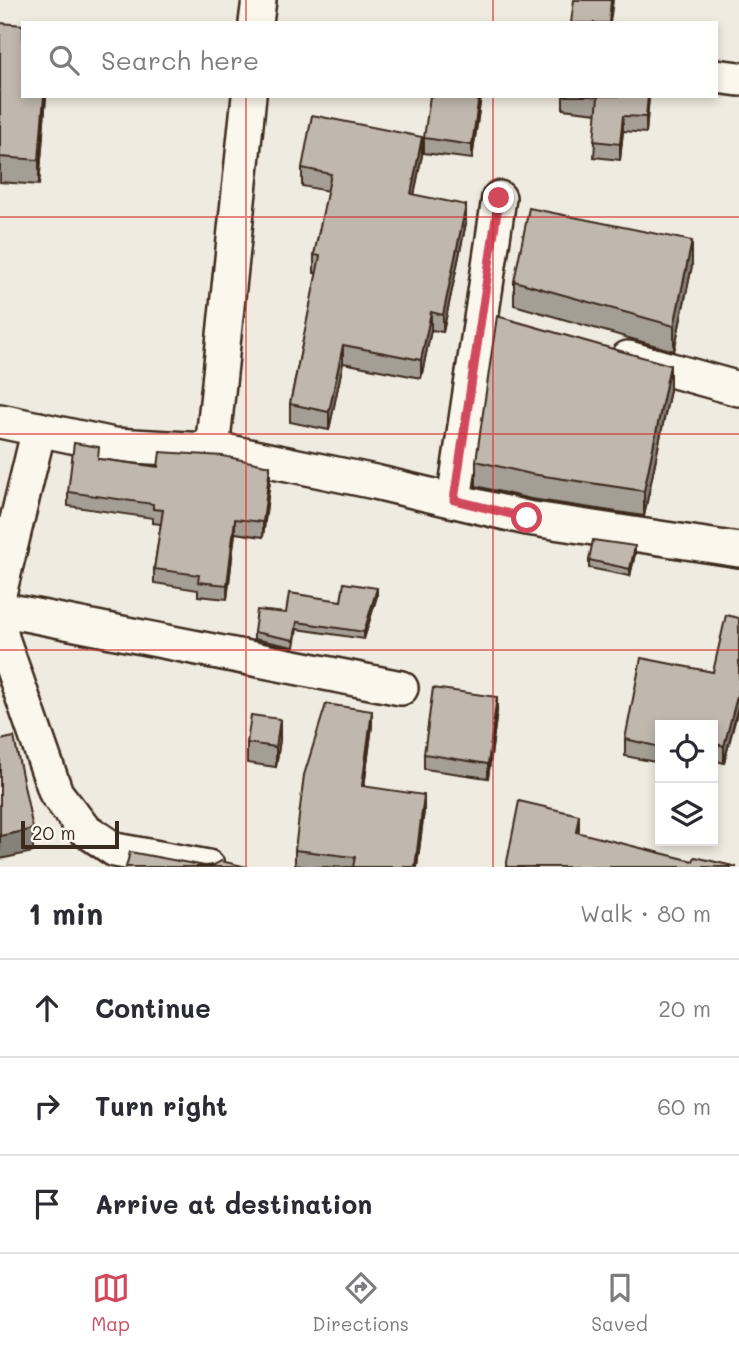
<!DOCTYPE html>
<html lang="en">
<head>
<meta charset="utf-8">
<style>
  body { margin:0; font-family:Mali,sans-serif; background:#f7f7f7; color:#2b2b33 }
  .controls { position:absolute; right:21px; bottom:21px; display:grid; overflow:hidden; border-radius:0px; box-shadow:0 4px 10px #0003 }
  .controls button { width:63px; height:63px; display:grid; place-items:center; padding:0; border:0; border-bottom:2px solid #e1e1e2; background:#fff; color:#2b2b33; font:35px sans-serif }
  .scale { position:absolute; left:21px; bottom:18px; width:98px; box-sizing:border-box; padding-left:7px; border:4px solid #3b2a1e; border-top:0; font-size:19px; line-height:24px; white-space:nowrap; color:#3b2a1e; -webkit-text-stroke:5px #fbf7ec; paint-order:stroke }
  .stop { position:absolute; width:21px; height:21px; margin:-16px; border:5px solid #d1495b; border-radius:50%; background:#fff }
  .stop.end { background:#d1495b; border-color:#fff; box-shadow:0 2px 7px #0008 }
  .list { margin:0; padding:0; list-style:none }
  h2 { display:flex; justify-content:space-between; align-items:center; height:91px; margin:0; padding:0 28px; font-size:30px }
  h2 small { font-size:23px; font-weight:400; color:#7c7c81 }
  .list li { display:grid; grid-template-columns:46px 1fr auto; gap:21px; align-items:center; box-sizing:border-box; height:98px; padding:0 28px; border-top:2px solid #e1e1e2 }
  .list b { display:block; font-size:26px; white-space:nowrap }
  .list em { font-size:23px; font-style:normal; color:#7c7c81 }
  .icon { flex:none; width:38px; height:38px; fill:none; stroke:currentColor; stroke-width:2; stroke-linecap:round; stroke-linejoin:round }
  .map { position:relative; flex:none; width:739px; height:867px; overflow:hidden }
  .search { position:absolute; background:#fff; box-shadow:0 4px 10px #0003; left:21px; right:21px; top:21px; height:77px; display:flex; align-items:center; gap:18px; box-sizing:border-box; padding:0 24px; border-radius:0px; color:#7c7c81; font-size:26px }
  .sheet { height:385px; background:#fff }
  nav { display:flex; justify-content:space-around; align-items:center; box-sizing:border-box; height:98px; border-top:2px solid #e1e1e2; background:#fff; font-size:19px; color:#7c7c81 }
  nav a { display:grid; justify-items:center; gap:4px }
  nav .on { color:#d1495b }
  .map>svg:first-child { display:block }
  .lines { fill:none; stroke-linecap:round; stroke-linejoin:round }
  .minor-casing { stroke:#3b2a1e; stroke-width:38 }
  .minor { stroke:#fbf7ec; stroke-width:33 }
  .wall { fill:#a59e95; stroke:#3b2a1e; stroke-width:2 }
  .shaded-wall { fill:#868179; stroke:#3b2a1e; stroke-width:2 }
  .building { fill:#c0b8ad; stroke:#3b2a1e; stroke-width:2 }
  .route { stroke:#d1495b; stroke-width:9 }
  .grid { fill:none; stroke:#d62828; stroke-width:2; stroke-opacity:0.55 }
</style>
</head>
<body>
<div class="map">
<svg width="739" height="867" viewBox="0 0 739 867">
  <rect width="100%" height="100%" fill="#f0ebe0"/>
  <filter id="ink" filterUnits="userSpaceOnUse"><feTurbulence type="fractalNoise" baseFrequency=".0143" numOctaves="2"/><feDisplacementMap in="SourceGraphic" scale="14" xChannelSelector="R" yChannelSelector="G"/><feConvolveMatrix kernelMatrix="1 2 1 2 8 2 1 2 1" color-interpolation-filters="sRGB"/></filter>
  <g filter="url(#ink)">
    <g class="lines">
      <defs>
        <g id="minor">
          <polyline points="256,23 259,0"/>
          <polyline points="716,76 739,79"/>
          <polyline points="628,358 739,389"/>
          <polyline points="0,421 114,445 225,451 375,482 527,518 739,550"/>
          <polyline points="212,450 249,96"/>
          <polyline points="454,500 499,198"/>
          <polyline points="0,590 39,429"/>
          <polyline points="0,609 401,688"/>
          <polyline points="0,624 2,638 56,793 83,828 115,850 208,867"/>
        </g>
      </defs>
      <!-- minor casing -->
      <use href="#minor" class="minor-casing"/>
      <!-- minor -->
      <use href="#minor" class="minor"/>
    </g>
    <!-- wall -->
    <g class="wall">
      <polygon points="0,23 46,96 39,185 0,182"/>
      <polygon points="481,96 472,159 424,153 424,138"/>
      <polygon points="563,96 649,96 646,133 623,131 620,160 594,157 597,113 563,109"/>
      <polygon points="422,155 414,194 466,223 443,332 431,330 421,378 343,363 329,430 290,422 290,404 317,273 314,273 314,255 328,191 302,186 302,168"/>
      <polygon points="692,266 674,351 514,305 514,281"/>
      <polygon points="670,390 644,516 531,499 476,486 476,461"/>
      <polygon points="99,459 270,480 263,537 235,533 227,599 198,596 198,590 154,583 154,569 161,524 153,523 153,518 68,506 68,492"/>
      <polygon points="635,554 630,576 589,568 589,560"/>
      <polygon points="377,596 364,639 297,629 294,647 254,639 254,632 286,613 341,601"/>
      <polygon points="739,618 739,706 724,763 713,760 713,725 660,725 660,763 625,756 625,739 713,672"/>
      <polygon points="497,711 488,778 424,769 424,754"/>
      <polygon points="372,726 364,787 424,811 417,867 309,867 295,865 295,850"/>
      <polygon points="280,739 276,767 247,763 247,743"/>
    </g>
    <!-- shaded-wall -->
    <g class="shaded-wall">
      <polygon points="611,0 613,0 610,23 609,23"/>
      <polygon points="44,96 46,96 39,185 39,160"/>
      <polygon points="479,96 481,96 472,159 472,145"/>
      <polygon points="648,96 649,96 646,133 646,117"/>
      <polygon points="623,116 623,131 620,160 620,144"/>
      <polygon points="422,137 422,155 411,211 411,194"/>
      <polygon points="466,205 466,223 443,332 443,315"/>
      <polygon points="692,241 692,266 674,351 674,326"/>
      <polygon points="431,312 431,330 421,378 421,360"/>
      <polygon points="343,345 343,363 329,430 329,412"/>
      <polygon points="670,365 670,390 644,516 644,491"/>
      <polygon points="270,466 270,480 263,537 263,522"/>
      <polygon points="235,519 235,533 227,599 227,585"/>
      <polygon points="635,546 635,554 630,576 630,569"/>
      <polygon points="377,588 377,596 364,639 364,632"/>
      <polygon points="738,689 738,706 724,763 724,746"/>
      <polygon points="497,697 497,711 488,778 488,764"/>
      <polygon points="372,711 372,726 362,802 362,786"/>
      <polygon points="280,719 280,739 276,767 276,747"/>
      <polygon points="424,795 424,811 417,867 415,867"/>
      <polygon points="579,815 579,829 576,847 576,832"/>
      <polygon points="33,829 33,852 0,859 0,836"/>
    </g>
    <!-- building -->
    <g class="building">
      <polygon points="574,0 611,0 609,23 571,23"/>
      <polygon points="0,23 23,25 23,96 44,96 39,160 0,157"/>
      <polygon points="430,96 479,96 472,145 424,138"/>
      <polygon points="591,96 648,96 646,117 623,116 620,144 594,141 598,97"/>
      <polygon points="312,115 422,137 411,194 466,205 443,315 431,312 421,360 343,345 329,412 290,404 320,256 314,255 331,174 302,168"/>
      <polygon points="529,208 692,241 674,326 514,281"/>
      <polygon points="497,316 670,365 644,491 531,474 476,461"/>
      <polygon points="74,443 99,447 98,459 158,467 160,452 223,456 270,466 263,522 235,519 227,585 198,582 199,575 154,569 163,510 153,509 153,504 68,492"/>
      <polygon points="593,540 635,546 630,569 589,560"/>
      <polygon points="344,583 377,588 364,632 297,622 294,640 254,632 257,610 286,613 289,593 341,601"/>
      <polygon points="726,615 739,618 739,689 724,746 713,743 713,725 660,725 660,747 625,739 641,658 713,672"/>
      <polygon points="433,688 497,697 488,764 424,754"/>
      <polygon points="326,704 372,711 362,786 424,795 415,867 353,867 355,857 295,850 304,775"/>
      <polygon points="251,715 280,719 276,747 247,743"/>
      <polygon points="14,737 33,829 0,836 0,740"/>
      <polygon points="519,801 579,815 576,832 693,861 695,857 737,867 506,867"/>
      <polygon points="130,852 205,866 214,865 221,861 247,867 126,867"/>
    </g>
  </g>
  <g class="lines" filter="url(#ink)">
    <!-- route -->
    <polyline class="route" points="499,198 454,500 527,518"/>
  </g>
  <!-- grid -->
  <path class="grid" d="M246,0V23M493,0V23M246,96V867M493,96V867M0,217H739M0,434H739M0,650H739"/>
</svg>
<div class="controls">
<button><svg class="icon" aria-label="locate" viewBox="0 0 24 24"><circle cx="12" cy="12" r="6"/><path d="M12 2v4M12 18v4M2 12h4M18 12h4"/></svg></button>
<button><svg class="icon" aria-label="layers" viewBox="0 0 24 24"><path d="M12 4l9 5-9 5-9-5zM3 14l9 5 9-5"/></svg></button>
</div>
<div class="scale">20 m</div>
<div class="stop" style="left:527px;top:518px"></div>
<div class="stop end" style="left:499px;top:198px"></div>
<div class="search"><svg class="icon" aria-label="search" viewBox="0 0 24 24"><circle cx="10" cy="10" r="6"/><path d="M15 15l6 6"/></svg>Search here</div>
</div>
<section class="sheet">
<h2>1 min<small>Walk · 80 m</small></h2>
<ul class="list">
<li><svg class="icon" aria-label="ahead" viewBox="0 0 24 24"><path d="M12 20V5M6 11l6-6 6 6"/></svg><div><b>Continue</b></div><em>20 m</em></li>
<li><svg class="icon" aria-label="right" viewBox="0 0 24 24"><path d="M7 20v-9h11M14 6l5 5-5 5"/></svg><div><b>Turn right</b></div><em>60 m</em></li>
<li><svg class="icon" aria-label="arrive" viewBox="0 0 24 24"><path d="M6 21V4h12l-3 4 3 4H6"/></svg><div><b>Arrive at destination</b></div></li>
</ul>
</section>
<nav>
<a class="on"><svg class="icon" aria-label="map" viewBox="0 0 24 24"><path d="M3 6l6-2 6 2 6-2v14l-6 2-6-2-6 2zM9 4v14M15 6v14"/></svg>Map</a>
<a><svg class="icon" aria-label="directions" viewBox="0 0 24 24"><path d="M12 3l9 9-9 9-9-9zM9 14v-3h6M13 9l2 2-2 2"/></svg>Directions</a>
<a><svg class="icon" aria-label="saved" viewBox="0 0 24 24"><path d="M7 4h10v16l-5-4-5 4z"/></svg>Saved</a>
</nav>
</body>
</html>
